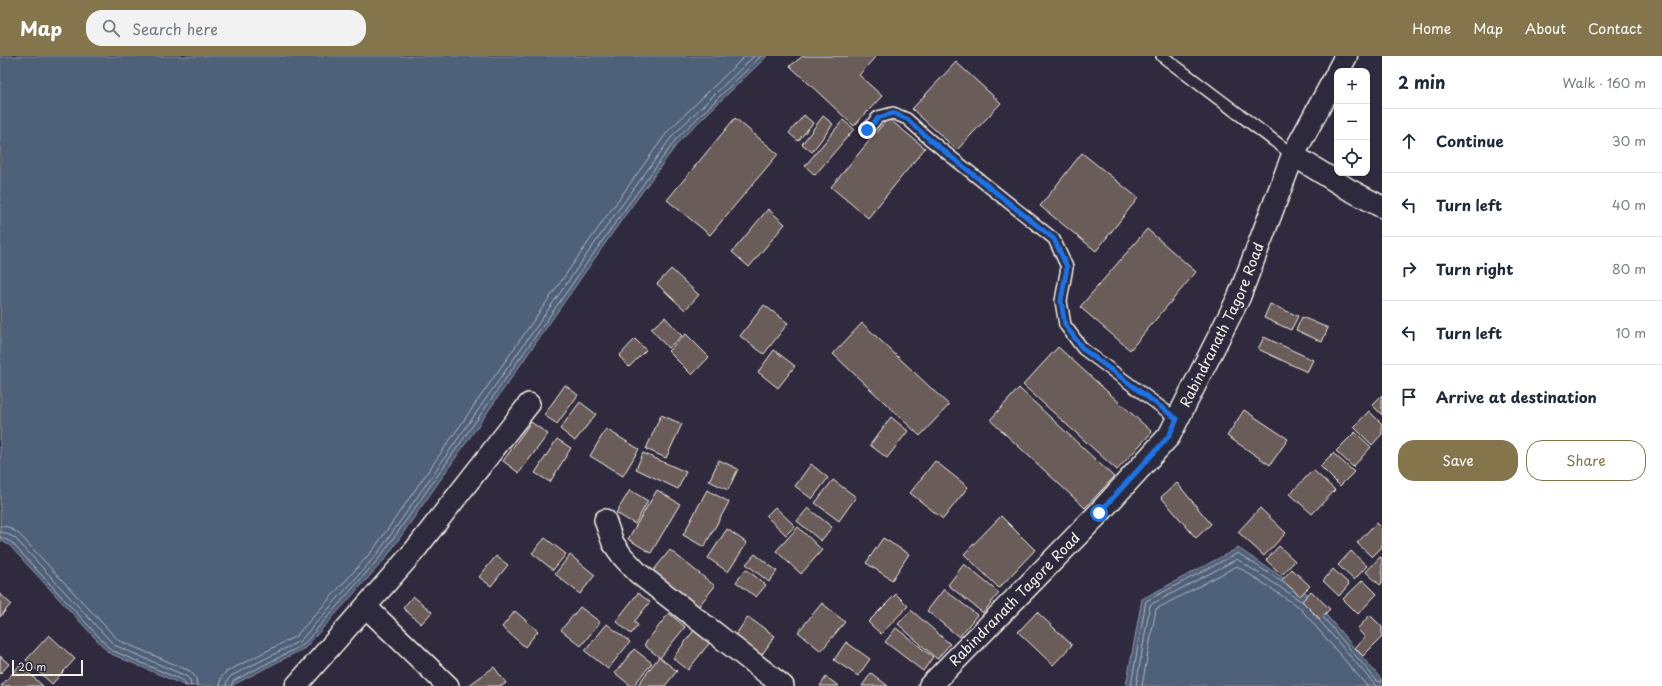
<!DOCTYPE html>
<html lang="en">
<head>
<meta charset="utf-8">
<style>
  body { margin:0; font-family:"Playpen Sans",sans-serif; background:#f2f2f3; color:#1f2937 }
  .controls { position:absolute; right:12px; top:12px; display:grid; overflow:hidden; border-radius:8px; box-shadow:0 1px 3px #0004 }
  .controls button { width:36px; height:36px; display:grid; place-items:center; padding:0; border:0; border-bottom:1px solid #e0e1e3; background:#fff; color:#1f2937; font:20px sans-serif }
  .scale { position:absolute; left:12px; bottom:10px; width:71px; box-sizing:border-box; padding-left:4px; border:2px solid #f4f1e8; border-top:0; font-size:11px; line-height:14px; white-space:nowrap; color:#f4f1e8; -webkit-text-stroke:3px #2f2a3d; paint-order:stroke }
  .stop { position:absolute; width:12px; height:12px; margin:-9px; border:3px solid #1a73e8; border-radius:50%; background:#fff }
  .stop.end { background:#1a73e8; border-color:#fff; box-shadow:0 1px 4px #0008 }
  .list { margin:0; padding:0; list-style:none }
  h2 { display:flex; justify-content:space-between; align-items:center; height:52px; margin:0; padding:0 16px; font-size:17px }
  h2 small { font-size:13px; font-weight:400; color:#747a83 }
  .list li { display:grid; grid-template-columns:26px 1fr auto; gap:12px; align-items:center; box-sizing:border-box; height:64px; padding:0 16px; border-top:1px solid #e0e1e3 }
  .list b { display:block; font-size:15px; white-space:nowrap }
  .list em { font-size:13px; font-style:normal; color:#747a83 }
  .actions { display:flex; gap:8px; padding:12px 16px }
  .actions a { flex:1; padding:9px 0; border:1px solid #84754c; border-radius:16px; text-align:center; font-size:14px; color:#84754c }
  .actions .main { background:#84754c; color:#fff }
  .icon { flex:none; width:22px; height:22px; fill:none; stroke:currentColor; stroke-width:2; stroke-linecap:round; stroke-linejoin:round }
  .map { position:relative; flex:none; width:1382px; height:630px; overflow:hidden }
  header { display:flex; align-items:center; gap:24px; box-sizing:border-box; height:56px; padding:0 20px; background:#84754c; color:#fff }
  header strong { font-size:19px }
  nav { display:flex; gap:22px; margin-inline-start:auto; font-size:14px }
  .search { width:280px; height:36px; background:#f2f2f3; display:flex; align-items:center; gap:10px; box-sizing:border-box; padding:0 14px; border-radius:16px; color:#747a83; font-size:15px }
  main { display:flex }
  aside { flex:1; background:#fff }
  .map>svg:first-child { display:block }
  .water { fill:#4f6079; stroke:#919aa5 }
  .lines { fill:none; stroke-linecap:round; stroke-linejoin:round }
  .shore { stroke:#b2b7bc; stroke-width:1 }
  .building { fill:#6a5b58; stroke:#f4f1e8 }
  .lane-casing { stroke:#f4f1e8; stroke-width:14 }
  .street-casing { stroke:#f4f1e8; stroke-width:24 }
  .secondary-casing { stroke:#f4f1e8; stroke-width:25 }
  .lane { stroke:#2f2a3d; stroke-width:11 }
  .street { stroke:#2f2a3d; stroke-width:21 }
  .secondary { stroke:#2f2a3d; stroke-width:22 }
  .route { stroke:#1a73e8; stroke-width:5 }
  .labels { text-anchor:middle; stroke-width:3; stroke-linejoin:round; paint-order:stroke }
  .street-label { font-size:14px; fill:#f4f1e8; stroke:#2f2a3d }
</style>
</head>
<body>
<header>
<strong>Map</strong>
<div class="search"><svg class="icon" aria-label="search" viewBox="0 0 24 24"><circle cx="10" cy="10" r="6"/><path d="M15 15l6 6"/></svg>Search here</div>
<nav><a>Home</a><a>Map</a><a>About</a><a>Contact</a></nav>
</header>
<main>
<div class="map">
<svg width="1382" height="630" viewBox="0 0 1382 630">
  <rect width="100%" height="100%" fill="#2f2a3d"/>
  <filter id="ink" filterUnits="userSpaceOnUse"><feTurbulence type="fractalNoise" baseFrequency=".025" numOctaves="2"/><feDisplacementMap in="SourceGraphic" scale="8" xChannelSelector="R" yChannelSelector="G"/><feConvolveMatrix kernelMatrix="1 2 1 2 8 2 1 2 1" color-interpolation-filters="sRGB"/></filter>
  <g filter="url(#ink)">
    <!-- water -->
    <g class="water">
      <polygon points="0,0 767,0 680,84 618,169 385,503 305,592 231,630 186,630 109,597 9,489 0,484"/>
      <polygon points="1238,492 1309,539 1382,624 1382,630 1126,630 1142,543"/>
    </g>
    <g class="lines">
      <!-- shore -->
      <g class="shore">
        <polyline points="0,470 8,471 19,478 118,584 190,615 196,622 197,630"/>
        <polyline points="0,476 5,477 15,482 114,589 186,620 190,624 191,630"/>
        <polyline points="0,481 11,486 111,594 184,625 186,630"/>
        <polyline points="1313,557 1376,630"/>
        <polyline points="1323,561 1377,625 1382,626"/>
        <polyline points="220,630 221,622 226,616 296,580 373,494 606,161 668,75 745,0"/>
        <polyline points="226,630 227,625 231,620 300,585 378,497 611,164 673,79 754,0"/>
        <polyline points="231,630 233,625 303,589 381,500 615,167 677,82 761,0"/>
        <polyline points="1131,630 1146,545 1238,497 1285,528"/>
        <polyline points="1136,630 1150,549 1237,503 1301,545"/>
        <polyline points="1142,630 1156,553 1237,510 1299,551 1367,630"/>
      </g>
    </g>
    <!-- building -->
    <g class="building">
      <polygon points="803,0 876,0 859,19 882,40 854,70 790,10"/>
      <polygon points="956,6 1001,47 957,94 912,53"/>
      <polygon points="804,59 813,67 798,85 789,77"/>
      <polygon points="823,60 833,68 812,96 802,88"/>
      <polygon points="735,62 778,98 710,179 667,144"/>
      <polygon points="888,62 925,92 868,162 831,131"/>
      <polygon points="843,64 854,73 815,119 805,110"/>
      <polygon points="1082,97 1138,142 1096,195 1040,150"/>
      <polygon points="768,153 785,168 749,211 732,196"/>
      <polygon points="1147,173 1196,216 1130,294 1080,251"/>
      <polygon points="671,213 699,239 685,254 657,228"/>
      <polygon points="1270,248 1298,260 1291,274 1264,262"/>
      <polygon points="764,249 788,267 764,298 740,280"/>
      <polygon points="665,261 682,280 668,292 651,273"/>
      <polygon points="1302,261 1328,272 1322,286 1296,274"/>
      <polygon points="862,267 949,349 920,380 833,298"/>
      <polygon points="686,278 709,301 692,319 668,295"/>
      <polygon points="1264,281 1313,304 1307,316 1258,293"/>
      <polygon points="635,283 646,294 629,311 619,300"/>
      <polygon points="1058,291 1152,376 1117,414 1023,329"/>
      <polygon points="774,294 795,310 778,332 758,316"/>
      <polygon points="565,329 578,339 557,368 544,359"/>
      <polygon points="1019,332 1114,421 1085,452 990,364"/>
      <polygon points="1382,339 1382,359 1372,349"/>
      <polygon points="580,346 596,358 575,385 560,373"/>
      <polygon points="1244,354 1288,383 1270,409 1227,380"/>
      <polygon points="1369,355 1382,368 1382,378 1372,389 1354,371"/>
      <polygon points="661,359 682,368 666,402 646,393"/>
      <polygon points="891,361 908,375 887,402 870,389"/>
      <polygon points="531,366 548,378 519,417 503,405"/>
      <polygon points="606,373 639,393 623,420 590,400"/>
      <polygon points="1355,376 1371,391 1353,411 1336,395"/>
      <polygon points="557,383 571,392 550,426 535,417"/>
      <polygon points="643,397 686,416 678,433 636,413"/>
      <polygon points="1333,397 1354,416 1340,430 1320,410"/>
      <polygon points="719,404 738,413 728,434 709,425"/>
      <polygon points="935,405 968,431 943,463 910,437"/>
      <polygon points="811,408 828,422 812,443 795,430"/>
      <polygon points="1313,414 1335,434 1312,458 1290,438"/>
      <polygon points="833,424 856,441 839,465 815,447"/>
      <polygon points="1177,427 1211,468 1196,482 1161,441"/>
      <polygon points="630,434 648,445 635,468 616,457"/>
      <polygon points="657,434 680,448 651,497 628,483"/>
      <polygon points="707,434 729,446 704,491 683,479"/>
      <polygon points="775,451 795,470 786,479 766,460"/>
      <polygon points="808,452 832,471 821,485 797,465"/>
      <polygon points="1260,452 1286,477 1264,500 1238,476"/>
      <polygon points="1001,460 1035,494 999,532 964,498"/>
      <polygon points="1376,467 1382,473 1382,491 1372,501 1357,487"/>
      <polygon points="798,471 822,494 801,518 776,495"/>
      <polygon points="727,473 747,487 728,516 708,502"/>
      <polygon points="545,482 566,498 553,514 532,497"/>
      <polygon points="883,482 909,498 892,524 866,507"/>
      <polygon points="1279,490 1295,505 1282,519 1266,504"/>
      <polygon points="670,494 715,530 698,551 653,515"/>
      <polygon points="1351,495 1367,510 1354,524 1338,509"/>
      <polygon points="755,498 777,515 769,526 746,508"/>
      <polygon points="570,499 595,519 580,538 555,518"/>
      <polygon points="496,500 508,509 491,530 479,521"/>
      <polygon points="1380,501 1382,502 1382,527 1380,529 1366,516"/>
      <polygon points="964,508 999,537 983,557 948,529"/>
      <polygon points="746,513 766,529 756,541 736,526"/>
      <polygon points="1292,513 1310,530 1300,540 1282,524"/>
      <polygon points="1333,513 1349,528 1339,540 1323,525"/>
      <polygon points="1363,524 1377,538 1358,558 1343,543"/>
      <polygon points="944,533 977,559 959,581 927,555"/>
      <polygon points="1311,535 1330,553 1320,563 1302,545"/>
      <polygon points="638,537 650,546 634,566 638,569 631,578 616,565"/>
      <polygon points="0,538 11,548 0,561"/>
      <polygon points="896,538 908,550 881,578 868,566"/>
      <polygon points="413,540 432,556 421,568 403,552"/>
      <polygon points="822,547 845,566 821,595 798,576"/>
      <polygon points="580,551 600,566 581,590 561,574"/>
      <polygon points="911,554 950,588 937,603 898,568"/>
      <polygon points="515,555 538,575 525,591 502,571"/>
      <polygon points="1037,556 1072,589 1053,609 1018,576"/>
      <polygon points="669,557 685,571 660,602 644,589"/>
      <polygon points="1370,559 1382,571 1382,581 1363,600 1355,592 1365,581 1357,573"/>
      <polygon points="748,561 775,580 761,600 734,581"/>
      <polygon points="607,568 630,586 608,613 585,595"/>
      <polygon points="896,572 933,601 923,615 885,586"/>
      <polygon points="695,573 711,585 688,614 673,602"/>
      <polygon points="49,579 75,603 52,628 26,604"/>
      <polygon points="846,586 870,603 858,620 834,604"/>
      <polygon points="634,593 652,607 633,630 631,630 615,617"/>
      <polygon points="0,600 9,608 0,618"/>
      <polygon points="659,601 677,615 665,630 637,630"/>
      <polygon points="20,609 43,630 1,630"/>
      <polygon points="494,611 506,627 502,630 468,630"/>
      <polygon points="871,617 888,630 862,630"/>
      <polygon points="826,621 839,630 820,630"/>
    </g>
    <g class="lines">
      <defs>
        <g id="lane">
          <polyline points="1162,0 1293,99"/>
          <polyline points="867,74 878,61 893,57 907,63 929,83 1054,183 1067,211 1061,245 1065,269 1083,293 1177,363"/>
        </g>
        <g id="street">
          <polyline points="1293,99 1348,133 1382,151"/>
          <polyline points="605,464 613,487 623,501 638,517 783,630"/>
          <polyline points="366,551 448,630"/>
          <polyline points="296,630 415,494 529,348"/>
        </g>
        <g id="secondary">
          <polyline points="1338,15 1346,0"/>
          <path id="s1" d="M930,630L1099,457L1169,380L1239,241L1293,99L1337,18"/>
        </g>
      </defs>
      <!-- lane casing -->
      <use href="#lane" class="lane-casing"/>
      <!-- street casing -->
      <use href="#street" class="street-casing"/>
      <!-- secondary casing -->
      <use href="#secondary" class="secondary-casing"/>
      <!-- lane -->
      <use href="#lane" class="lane"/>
      <!-- street -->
      <use href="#street" class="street"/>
      <!-- secondary -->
      <use href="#secondary" class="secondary"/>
    </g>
  </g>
  <g class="lines" filter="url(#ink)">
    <!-- route -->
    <polyline class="route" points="867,74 878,62 893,57 907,63 929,83 1054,183 1067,211 1061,245 1065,269 1083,293 1177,363 1169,380 1099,457"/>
  </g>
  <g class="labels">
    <!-- street labels -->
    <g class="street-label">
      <text dy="5" stroke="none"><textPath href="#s1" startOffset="469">Rabindranath Tagore Road</textPath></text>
      <text dy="5" stroke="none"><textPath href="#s1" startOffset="121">Rabindranath Tagore Road</textPath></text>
    </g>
  </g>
</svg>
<div class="controls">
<button>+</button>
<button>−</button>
<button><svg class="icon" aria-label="locate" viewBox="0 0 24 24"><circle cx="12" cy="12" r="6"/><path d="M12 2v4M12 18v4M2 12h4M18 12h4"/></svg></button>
</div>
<div class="scale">20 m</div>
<div class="stop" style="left:1099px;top:457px"></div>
<div class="stop end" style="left:867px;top:74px"></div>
</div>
<aside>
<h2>2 min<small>Walk · 160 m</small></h2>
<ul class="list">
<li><svg class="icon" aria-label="ahead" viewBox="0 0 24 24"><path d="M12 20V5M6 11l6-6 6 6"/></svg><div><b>Continue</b></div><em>30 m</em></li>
<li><svg class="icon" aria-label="left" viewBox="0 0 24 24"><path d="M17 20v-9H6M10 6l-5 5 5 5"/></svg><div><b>Turn left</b></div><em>40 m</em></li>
<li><svg class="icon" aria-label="right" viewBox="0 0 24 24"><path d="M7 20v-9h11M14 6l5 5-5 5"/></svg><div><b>Turn right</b></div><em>80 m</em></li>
<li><svg class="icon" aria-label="left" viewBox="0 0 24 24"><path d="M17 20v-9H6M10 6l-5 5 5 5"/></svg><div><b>Turn left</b></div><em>10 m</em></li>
<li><svg class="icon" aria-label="arrive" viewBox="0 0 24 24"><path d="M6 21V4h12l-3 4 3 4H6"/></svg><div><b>Arrive at destination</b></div></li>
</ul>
<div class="actions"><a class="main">Save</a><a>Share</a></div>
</aside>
</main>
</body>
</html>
